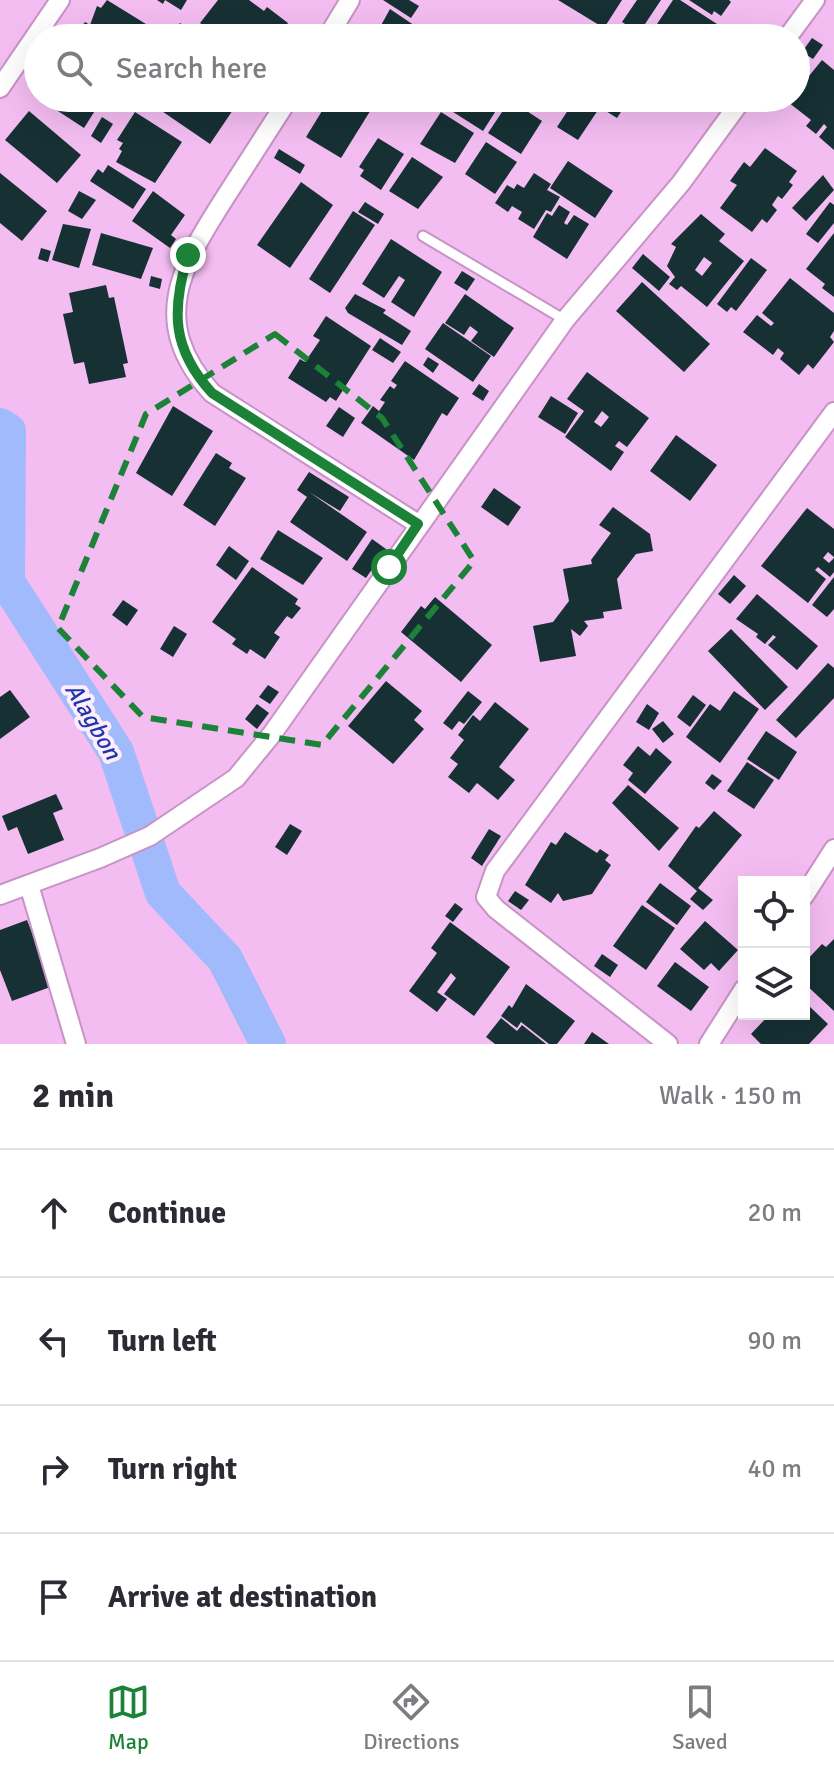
<!DOCTYPE html>
<html lang="en">
<head>
<meta charset="utf-8">
<style>
  body { margin:0; font-family:Signika,sans-serif; background:#f7f7f7; color:#2b2b33 }
  .controls { position:absolute; right:24px; bottom:24px; display:grid; overflow:hidden; border-radius:0px; box-shadow:0 8px 32px #0002 }
  .controls button { width:72px; height:72px; display:grid; place-items:center; padding:0; border:0; border-bottom:2px solid #e1e1e2; background:#fff; color:#2b2b33; font:40px sans-serif }
  .stop { position:absolute; width:24px; height:24px; margin:-18px; border:6px solid #1b8237; border-radius:50%; background:#fff }
  .stop.end { background:#1b8237; border-color:#fff; box-shadow:0 2px 8px #0008 }
  .list { margin:0; padding:0; list-style:none }
  h2 { display:flex; justify-content:space-between; align-items:center; height:104px; margin:0; padding:0 32px; font-size:34px }
  h2 small { font-size:26px; font-weight:400; color:#7c7c81 }
  .list li { display:grid; grid-template-columns:52px 1fr auto; gap:24px; align-items:center; box-sizing:border-box; height:128px; padding:0 32px; border-top:2px solid #e1e1e2 }
  .list b { display:block; font-size:30px; white-space:nowrap }
  .list em { font-size:26px; font-style:normal; color:#7c7c81 }
  .icon { flex:none; width:44px; height:44px; fill:none; stroke:currentColor; stroke-width:2; stroke-linecap:round; stroke-linejoin:round }
  .map { position:relative; flex:none; width:834px; height:1044px; overflow:hidden }
  .search { position:absolute; background:#fff; box-shadow:0 8px 32px #0002; left:24px; right:24px; top:24px; height:88px; display:flex; align-items:center; gap:20px; box-sizing:border-box; padding:0 28px; border-radius:44px; color:#7c7c81; font-size:30px }
  .sheet { height:616px; background:#fff }
  nav { display:flex; justify-content:space-around; align-items:center; box-sizing:border-box; height:112px; border-top:2px solid #e1e1e2; background:#fff; font-size:22px; color:#7c7c81 }
  nav a { display:grid; justify-items:center; gap:4px }
  nav .on { color:#1b8237 }
  .map>svg:first-child { display:block }
  .lines { fill:none; stroke-linecap:round; stroke-linejoin:round }
  .river { stroke:#a0bafb; stroke-width:36 }
  .building { fill:#163034; fill-rule:evenodd }
  .lane-casing { stroke:#c792c6; stroke-width:13 }
  .street-casing { stroke:#c792c6; stroke-width:22 }
  .lane { stroke:#fff; stroke-width:9 }
  .street { stroke:#fff; stroke-width:18 }
  .route { stroke:#1b8237; stroke-width:10 }
  .marked { fill:none; stroke:#1b8237; stroke-width:6; stroke-dasharray:16 10; stroke-linejoin:round }
  .labels { text-anchor:middle; stroke-width:8; stroke-linejoin:round; paint-order:stroke }
  .water-label { font-size:24px; font-style:italic; fill:#1f36af; stroke:#feedfd }
</style>
</head>
<body>
<div class="map">
<svg width="834" height="1044" viewBox="0 0 834 1044">
  <rect width="100%" height="100%" fill="#f4bdf2"/>
  <g class="lines">
    <!-- river -->
    <polyline class="river" points="0,426 8,431 7,582 116,752 163,893 225,959 268,1044"/>
  </g>
  <!-- building -->
  <g class="building">
    <polygon points="107,0 154,29 148,38 120,38 112,33 109,38 74,38 85,22 90,25 97,6 101,8"/>
    <polygon points="157,0 187,0 181,10 165,0 163,4"/>
    <polygon points="218,0 249,0 264,11 267,7 288,23 277,38 220,38 200,23"/>
    <polygon points="383,0 409,0 419,6 411,18"/>
    <polygon points="558,0 622,0 604,28"/>
    <polygon points="637,0 661,0 639,33 622,22"/>
    <polygon points="673,0 680,0 717,24 708,38 664,38 653,30"/>
    <polygon points="689,0 729,0 731,2 721,16 714,11 712,15"/>
    <polygon points="390,9 433,38 374,38"/>
    <polygon points="180,23 196,34 193,38 169,38"/>
    <polygon points="812,38 823,45 813,59 802,52"/>
    <polygon points="822,60 834,70 834,150 819,137 827,127 824,124 816,134 806,126 811,120 788,102 796,98 796,92"/>
    <polygon points="38,98 103,98 84,128"/>
    <polygon points="153,98 195,98 204,103 207,98 241,98 210,144 150,103"/>
    <polygon points="330,98 377,100 341,158 306,137"/>
    <polygon points="458,98 504,98 483,131 450,110"/>
    <polygon points="576,98 606,98 578,140 557,127"/>
    <polygon points="608,98 630,98 617,118 601,108"/>
    <polygon points="631,98 652,98 656,100 649,110"/>
    <polygon points="510,100 542,121 521,154 488,133"/>
    <polygon points="29,111 81,155 57,183 5,140"/>
    <polygon points="135,112 182,142 155,183 116,162 122,151 119,149 123,143 117,140"/>
    <polygon points="441,112 474,133 455,163 420,144"/>
    <polygon points="102,117 113,124 101,143 91,136"/>
    <polygon points="378,138 404,154 381,190 360,176 364,170 359,167"/>
    <polygon points="486,142 517,162 495,194 465,174"/>
    <polygon points="765,148 797,171 789,182 793,185 782,199 778,196 772,205 777,210 767,223 762,219 752,232 720,208 737,185 730,181 744,162 750,167"/>
    <polygon points="279,149 305,165 300,174 274,158"/>
    <polygon points="412,157 443,177 418,209 389,191"/>
    <polygon points="568,161 613,191 595,218 550,188"/>
    <polygon points="108,165 146,189 133,209 90,181 98,169 103,173"/>
    <polygon points="0,173 47,211 22,241 0,223"/>
    <polygon points="534,173 551,184 547,190 560,197 551,212 546,210 534,229 518,219 522,212 512,206 508,212 495,203 507,185 514,189 517,184 524,188"/>
    <polygon points="823,175 834,190 806,221 792,208"/>
    <polygon points="301,182 333,205 290,268 257,245"/>
    <polygon points="79,191 96,200 82,219 68,211"/>
    <polygon points="153,191 185,215 171,235 176,239 170,248 132,221"/>
    <polygon points="365,202 384,214 378,224 358,212"/>
    <polygon points="830,202 834,205 834,223 818,243 806,234"/>
    <polygon points="559,205 570,212 564,223 567,225 574,215 589,224 567,259 533,237 547,213 552,216"/>
    <polygon points="353,211 375,225 330,293 309,279"/>
    <path d="M701,214L725,234L719,241L744,261L707,307L681,286L677,290L669,284L675,277L667,266L676,247L671,244ZM704,257L712,263L702,276L695,270Z"/>
    <polygon points="63,224 91,229 79,268 52,260"/>
    <polygon points="101,233 153,248 141,279 92,265"/>
    <polygon points="834,233 834,297 822,288 825,284 806,269"/>
    <polygon points="391,239 442,272 414,317 391,302 405,280 399,276 384,298 362,284"/>
    <polygon points="41,248 51,251 48,262 38,259"/>
    <polygon points="643,254 670,277 659,291 632,268"/>
    <polygon points="751,258 767,270 736,311 731,307 727,312 717,304"/>
    <polygon points="462,271 475,279 467,291 454,283"/>
    <polygon points="151,276 162,279 160,289 149,286"/>
    <polygon points="790,278 834,313 834,331 830,337 834,342 813,369 808,364 799,375 780,359 784,353 778,348 773,355 743,332 757,315 771,326 774,323 762,313"/>
    <polygon points="642,282 710,344 684,372 616,311"/>
    <polygon points="106,285 109,298 114,297 128,363 123,364 126,377 89,384 84,362 74,364 63,314 73,312 69,293"/>
    <polygon points="355,294 386,310 383,313 411,331 402,345 348,313 345,308"/>
    <polygon points="465,294 514,328 494,357 471,341 478,332 470,326 464,335 445,323"/>
    <polygon points="326,316 371,346 336,401 330,397 326,402 288,378 300,359 305,362 320,340 313,336"/>
    <polygon points="443,323 491,356 473,382 425,349"/>
    <polygon points="380,338 401,352 393,363 372,350"/>
    <polygon points="428,357 439,364 433,373 423,365"/>
    <polygon points="405,361 459,398 447,416 442,413 414,460 361,423 373,406 379,411 385,402 380,400 390,386 394,389 397,385 391,381"/>
    <path d="M587,372L649,418L627,447L619,441L615,446L624,452L611,471L565,437L584,411L567,399ZM602,411L609,417L601,427L594,422Z"/>
    <polygon points="479,384 489,391 483,401 472,394"/>
    <polygon points="551,396 578,413 565,434 538,417"/>
    <polygon points="173,406 213,431 172,496 136,473"/>
    <polygon points="339,407 355,418 343,437 326,426"/>
    <polygon points="676,435 717,465 690,501 650,471"/>
    <polygon points="216,453 232,463 229,468 246,478 215,526 183,505"/>
    <polygon points="309,472 349,497 340,511 309,492 367,532 347,561 290,522 307,497 297,490"/>
    <polygon points="494,488 521,507 508,526 481,507"/>
    <polygon points="613,507 650,534 653,551 636,554 617,579 622,609 603,612 604,618 584,621 588,626 580,636 571,629 576,656 540,662 533,626 553,622 569,601 563,569 592,564 591,560 611,533 599,525"/>
    <polygon points="807,508 834,529 834,557 828,552 823,558 829,563 834,558 834,572 830,577 818,567 815,570 826,579 808,603 761,566"/>
    <polygon points="278,530 323,558 303,585 260,559"/>
    <polygon points="372,539 386,549 366,578 352,569"/>
    <polygon points="229,546 249,561 236,580 216,565"/>
    <polygon points="252,567 298,599 295,604 301,608 292,619 287,616 274,633 280,637 265,659 250,649 247,654 232,644 236,639 212,622"/>
    <polygon points="734,575 746,586 730,604 718,594"/>
    <polygon points="834,577 834,609 827,617 812,605"/>
    <polygon points="757,594 818,646 797,670 768,645 776,637 773,635 765,644 756,637 758,634 736,619"/>
    <polygon points="435,597 492,645 461,682 401,632 421,606 425,609"/>
    <polygon points="123,600 138,610 127,626 112,615"/>
    <polygon points="174,626 187,634 173,657 160,649"/>
    <polygon points="731,629 788,687 765,710 708,651"/>
    <polygon points="828,663 834,668 834,698 796,738 776,720"/>
    <polygon points="386,681 422,711 414,720 424,729 393,764 348,726"/>
    <polygon points="268,685 279,692 270,704 259,697"/>
    <polygon points="10,690 30,717 0,739 0,697"/>
    <polygon points="468,691 482,702 464,724 459,721 452,730 443,723"/>
    <polygon points="734,691 759,709 720,763 686,737 710,704 720,711"/>
    <polygon points="693,695 706,705 690,727 677,717"/>
    <polygon points="495,702 529,729 499,767 515,780 498,800 477,783 469,793 448,777 458,764 450,758 464,740 458,735 473,715 480,721"/>
    <polygon points="257,704 269,713 257,729 245,719"/>
    <polygon points="647,704 659,713 649,730 636,722"/>
    <polygon points="663,721 674,734 663,743 652,729"/>
    <polygon points="766,731 797,752 779,780 747,759"/>
    <polygon points="638,746 650,756 656,748 672,762 645,794 628,780 633,773 623,765"/>
    <polygon points="747,762 774,780 754,809 727,791"/>
    <polygon points="712,774 722,781 714,790 705,783"/>
    <polygon points="628,785 679,828 659,851 612,803"/>
    <polygon points="56,794 63,809 53,813 64,840 28,854 17,827 8,831 2,816"/>
    <polygon points="714,811 742,835 698,888 713,900 703,910 690,899 697,891 668,866 696,826 699,828"/>
    <polygon points="290,824 302,831 287,855 275,847"/>
    <polygon points="489,829 501,836 482,866 471,858"/>
    <polygon points="565,832 597,853 600,849 609,855 605,860 611,865 592,894 563,901 558,893 551,903 525,885 551,842 556,845"/>
    <polygon points="660,883 691,906 677,925 646,902"/>
    <polygon points="515,891 529,900 521,910 508,901"/>
    <polygon points="455,903 463,909 453,922 445,916"/>
    <polygon points="642,905 675,928 646,970 613,946"/>
    <polygon points="27,920 53,986 12,1001 0,970 0,930"/>
    <polygon points="705,921 738,950 719,971 711,963 704,970 680,949"/>
    <polygon points="450,922 510,967 474,1016 444,994 456,978 451,973 437,992 447,999 437,1012 409,991 437,953 431,948"/>
    <polygon points="834,939 834,1011 804,983 804,963 822,944 826,947"/>
    <polygon points="602,954 618,965 610,977 594,966"/>
    <polygon points="675,962 709,987 691,1011 657,986"/>
    <polygon points="526,984 575,1021 557,1044 549,1044 521,1022 517,1028 501,1016 509,1005 512,1008"/>
    <polygon points="808,1005 828,1024 809,1044 761,1044 751,1034 770,1014 804,1014 804,1006"/>
    <polygon points="501,1018 517,1031 522,1025 546,1044 495,1044 486,1037"/>
    <polygon points="592,1032 609,1044 584,1044"/>
  </g>
  <g class="lines">
    <defs>
      <polyline id="lane" points="423,236 565,320"/>
      <g id="street">
        <polyline points="327,38 350,0"/>
        <polyline points="787,38 815,0"/>
        <polyline points="0,88 60,0"/>
        <path d="M289,98C268,131 247,163 226,196C182,265 147,321 212,393L418,524"/>
        <polyline points="29,885 76,1044"/>
        <polyline points="0,895 100,858 150,836 236,778 272,734 565,320 681,183 743,98"/>
        <polyline points="804,896 834,849"/>
        <polyline points="668,1044 496,909 486,897 495,871 834,412"/>
        <polyline points="709,1044 744,989"/>
      </g>
    </defs>
    <!-- lane casing -->
    <use href="#lane" class="lane-casing"/>
    <!-- street casing -->
    <use href="#street" class="street-casing"/>
    <!-- lane -->
    <use href="#lane" class="lane"/>
    <!-- street -->
    <use href="#street" class="street"/>
  </g>
  <g class="lines">
    <!-- route -->
    <path class="route" d="M188,255C171,311 172,349 212,393L418,524L389,567"/>
  </g>
  <!-- marked area -->
  <path class="marked" d="M275,334L382,418L474,561L322,745L143,717L58,628L146,414Z"/>
  <g class="labels">
    <!-- water labels -->
    <g class="water-label">
      <text transform="translate(93 721) rotate(59)" y="8">Alagbon</text>
    </g>
  </g>
</svg>
<div class="controls">
<button><svg class="icon" aria-label="locate" viewBox="0 0 24 24"><circle cx="12" cy="12" r="6"/><path d="M12 2v4M12 18v4M2 12h4M18 12h4"/></svg></button>
<button><svg class="icon" aria-label="layers" viewBox="0 0 24 24"><path d="M12 4l9 5-9 5-9-5zM3 14l9 5 9-5"/></svg></button>
</div>
<div class="stop" style="left:389px;top:567px"></div>
<div class="stop end" style="left:188px;top:255px"></div>
<div class="search"><svg class="icon" aria-label="search" viewBox="0 0 24 24"><circle cx="10" cy="10" r="6"/><path d="M15 15l6 6"/></svg>Search here</div>
</div>
<section class="sheet">
<h2>2 min<small>Walk · 150 m</small></h2>
<ul class="list">
<li><svg class="icon" aria-label="ahead" viewBox="0 0 24 24"><path d="M12 20V5M6 11l6-6 6 6"/></svg><div><b>Continue</b></div><em>20 m</em></li>
<li><svg class="icon" aria-label="left" viewBox="0 0 24 24"><path d="M17 20v-9H6M10 6l-5 5 5 5"/></svg><div><b>Turn left</b></div><em>90 m</em></li>
<li><svg class="icon" aria-label="right" viewBox="0 0 24 24"><path d="M7 20v-9h11M14 6l5 5-5 5"/></svg><div><b>Turn right</b></div><em>40 m</em></li>
<li><svg class="icon" aria-label="arrive" viewBox="0 0 24 24"><path d="M6 21V4h12l-3 4 3 4H6"/></svg><div><b>Arrive at destination</b></div></li>
</ul>
</section>
<nav>
<a class="on"><svg class="icon" aria-label="map" viewBox="0 0 24 24"><path d="M3 6l6-2 6 2 6-2v14l-6 2-6-2-6 2zM9 4v14M15 6v14"/></svg>Map</a>
<a><svg class="icon" aria-label="directions" viewBox="0 0 24 24"><path d="M12 3l9 9-9 9-9-9zM9 14v-3h6M13 9l2 2-2 2"/></svg>Directions</a>
<a><svg class="icon" aria-label="saved" viewBox="0 0 24 24"><path d="M7 4h10v16l-5-4-5 4z"/></svg>Saved</a>
</nav>
</body>
</html>
